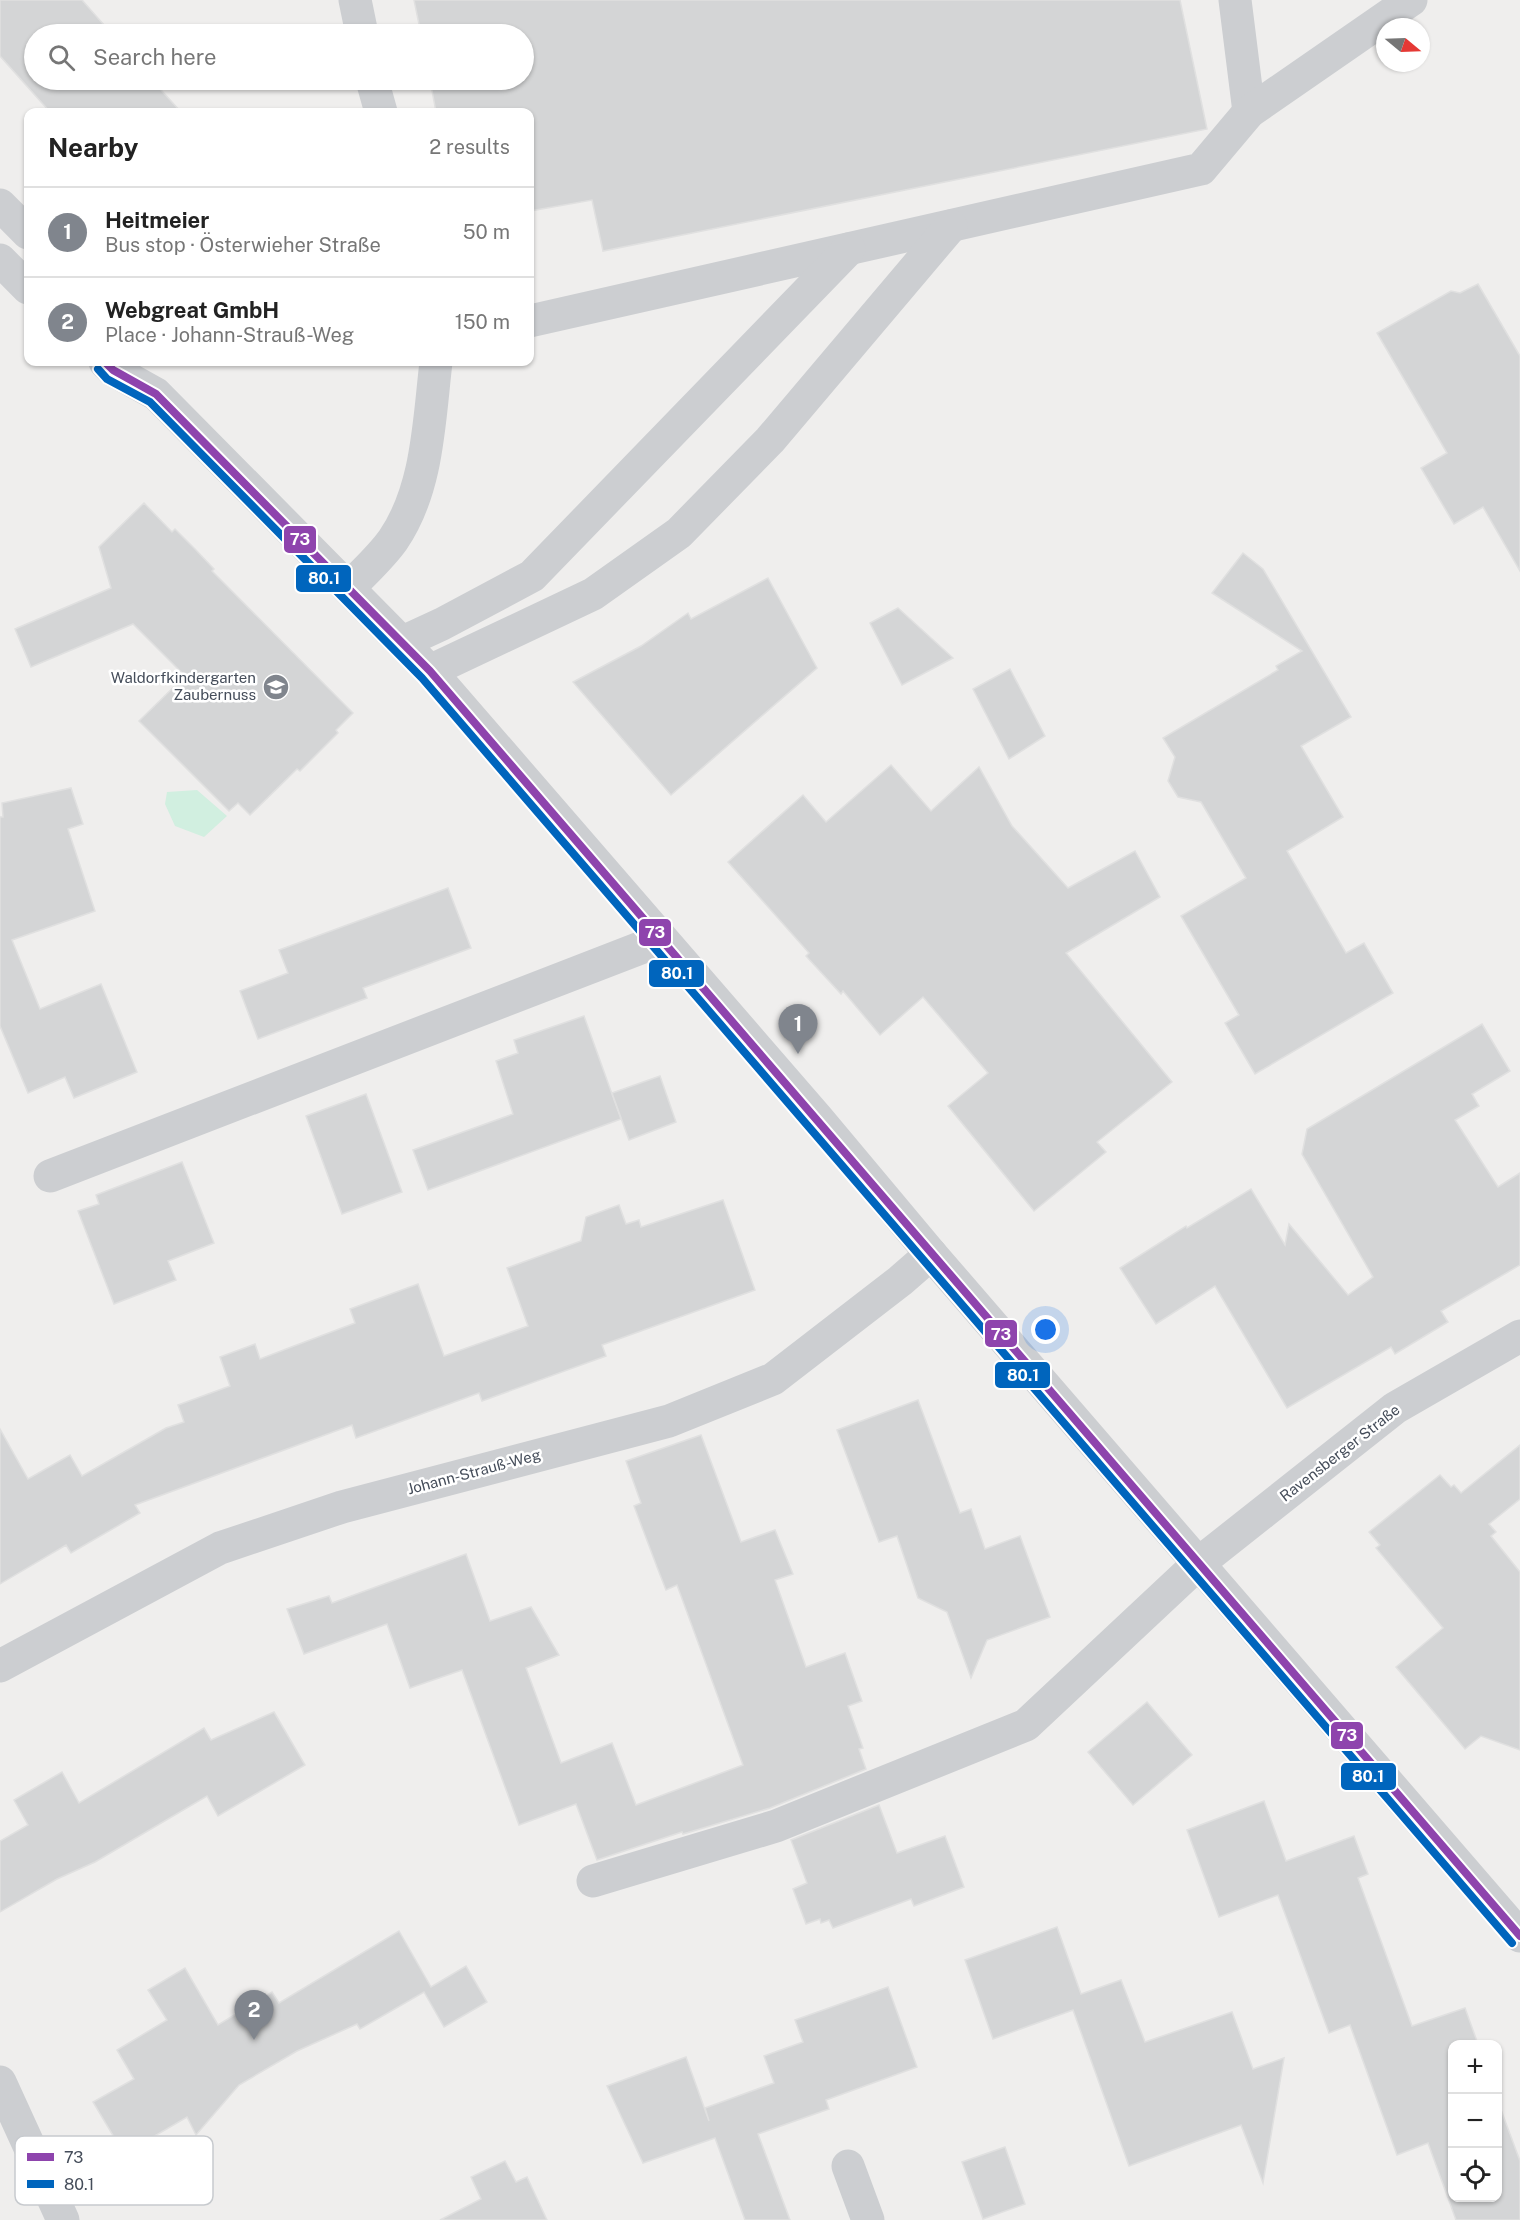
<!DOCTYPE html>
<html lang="en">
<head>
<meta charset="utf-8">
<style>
  body { margin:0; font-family:"Public Sans",sans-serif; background:#f2f2f2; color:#222 }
  .controls { position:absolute; right:18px; bottom:18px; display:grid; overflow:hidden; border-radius:12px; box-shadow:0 2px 4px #0004 }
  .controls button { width:54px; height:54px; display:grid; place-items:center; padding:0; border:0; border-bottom:2px solid #e0e0e0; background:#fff; color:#222; font:30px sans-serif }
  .compass { position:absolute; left:1376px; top:18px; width:54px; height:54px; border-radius:50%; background:#fff; box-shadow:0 2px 4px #0004; rotate:109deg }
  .you { position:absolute; left:1046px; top:1330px; width:21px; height:21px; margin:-15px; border:4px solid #fff; border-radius:50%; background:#1a73e8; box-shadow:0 0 0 9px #1a73e833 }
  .badge { display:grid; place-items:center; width:39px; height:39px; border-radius:50%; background:#80858d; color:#fff; font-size:20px; font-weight:700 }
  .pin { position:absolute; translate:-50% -50px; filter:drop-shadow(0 2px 3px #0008) }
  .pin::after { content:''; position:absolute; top:32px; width:21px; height:18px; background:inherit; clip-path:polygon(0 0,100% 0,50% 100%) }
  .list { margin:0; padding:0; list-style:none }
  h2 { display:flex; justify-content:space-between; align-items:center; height:78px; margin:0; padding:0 24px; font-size:26px }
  h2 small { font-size:20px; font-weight:400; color:#767676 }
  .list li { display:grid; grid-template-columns:39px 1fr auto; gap:18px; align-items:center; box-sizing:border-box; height:90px; padding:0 24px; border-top:2px solid #e0e0e0 }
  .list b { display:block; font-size:22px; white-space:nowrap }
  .list p { margin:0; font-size:20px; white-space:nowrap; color:#767676 }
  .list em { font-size:20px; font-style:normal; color:#767676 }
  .icon { flex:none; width:33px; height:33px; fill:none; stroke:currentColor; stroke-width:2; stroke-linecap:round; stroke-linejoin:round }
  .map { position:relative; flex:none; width:1520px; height:2220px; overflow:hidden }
  .search { position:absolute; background:#fff; box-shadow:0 2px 4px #0004; left:24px; top:24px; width:510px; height:66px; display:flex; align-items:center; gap:15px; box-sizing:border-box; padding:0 21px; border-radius:33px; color:#767676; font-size:22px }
  .panel { position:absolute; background:#fff; box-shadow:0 2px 4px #0004; left:24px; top:108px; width:510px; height:258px; border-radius:12px }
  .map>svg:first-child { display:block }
  .green { fill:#d1efe0 }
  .building { fill:#d4d5d6; stroke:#e0e0e0; stroke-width:1.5 }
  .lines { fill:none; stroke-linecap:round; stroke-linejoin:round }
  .minor { stroke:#ccced1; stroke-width:33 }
  .bus-1-casing { stroke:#fff; stroke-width:12 }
  .bus-2-casing { stroke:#fff; stroke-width:12 }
  .bus-1 { stroke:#8e44ad; stroke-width:8 }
  .bus-2 { stroke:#0065bd; stroke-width:8 }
  .labels { text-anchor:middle; stroke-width:5; stroke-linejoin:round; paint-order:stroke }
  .poi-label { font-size:15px; fill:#454d5a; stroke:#fff; text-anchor:end }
  .street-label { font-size:15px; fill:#454d5a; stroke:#fff }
  .key { fill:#fff; stroke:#c7cace; stroke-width:1.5 }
  .key-label { font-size:16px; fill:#454d5a }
  .line-badge { stroke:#fff; stroke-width:2 }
  .badge-label { font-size:16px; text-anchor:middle; font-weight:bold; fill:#fff }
</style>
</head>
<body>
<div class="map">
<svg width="1520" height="2220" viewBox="0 0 1520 2220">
  <rect width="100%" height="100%" fill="#efeeed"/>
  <!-- green -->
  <polygon class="green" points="197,790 227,816 204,837 175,826 165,804 167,792"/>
  <!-- building -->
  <g class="building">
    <polygon points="0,0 82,0 112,34 34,34 34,80 152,80 181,112 50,112 0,56"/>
    <polygon points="414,0 1180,0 1207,129 603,251 592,200 530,211 530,112 436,112 430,80 524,80 524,34 421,34"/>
    <polygon points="1478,284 1520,356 1520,571 1483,507 1454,524 1421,468 1447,453 1377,333 1451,291 1460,293"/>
    <polygon points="144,503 172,532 175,529 195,549 214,569 212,571 353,713 336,730 338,733 300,771 297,769 250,815 238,803 229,811 139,721 185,676 133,624 31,667 15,629 111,588 99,547"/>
    <polygon points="1243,553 1263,569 1351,717 1301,746 1343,817 1287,851 1346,953 1364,943 1393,993 1255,1074 1225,1023 1239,1015 1181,916 1246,878 1201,802 1178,797 1168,781 1175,757 1163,738 1278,670 1276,666 1302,651 1212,593"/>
    <polygon points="768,578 817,668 671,795 573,682 641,646 688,613 691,619"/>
    <polygon points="898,608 953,658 902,685 870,623"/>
    <polygon points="1010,669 1045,736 1009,759 973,689"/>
    <polygon points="891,765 931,811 979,767 1012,826 1068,888 1135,851 1160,897 1066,953 1172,1082 1097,1142 1106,1152 1034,1211 948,1106 988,1073 923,997 880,1035 843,991 841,994 806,956 809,953 728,862 803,795 826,822"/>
    <polygon points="71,788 83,824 68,829 95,911 12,940 40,1009 101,984 137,1072 74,1098 65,1077 28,1093 0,1026 0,817 3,817 2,803"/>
    <polygon points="448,888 471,948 363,988 367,998 258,1039 240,991 288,973 279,950"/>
    <polygon points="584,1016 621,1119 428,1190 413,1150 513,1114 496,1061 518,1053 514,1040"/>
    <polygon points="1482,1024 1510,1071 1472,1094 1479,1106 1455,1120 1498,1187 1520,1173 1520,1265 1441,1311 1448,1322 1395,1354 1391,1347 1287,1408 1215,1286 1156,1324 1120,1268 1186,1226 1187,1228 1251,1189 1285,1245 1289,1224 1348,1295 1373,1277 1302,1154 1307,1129"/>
    <polygon points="660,1076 676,1122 629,1140 612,1093"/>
    <polygon points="366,1094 402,1192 342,1214 306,1116"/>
    <polygon points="182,1162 214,1243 168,1261 176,1280 114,1304 78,1211 99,1204 96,1195"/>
    <polygon points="723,1200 755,1290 602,1345 606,1356 482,1401 479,1393 356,1438 352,1425 135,1505 140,1513 71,1553 66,1545 0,1584 0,1429 28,1479 70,1455 82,1476 166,1428 184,1422 178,1405 230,1386 220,1357 255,1344 260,1359 294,1346 355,1323 350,1309 418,1284 444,1356 528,1326 507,1268 581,1241 586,1217 619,1205 626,1224 639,1220 641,1227"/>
    <polygon points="918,1400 960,1513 971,1509 985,1549 1020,1536 1050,1617 987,1640 971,1678 947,1612 918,1598 897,1536 879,1542 837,1430"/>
    <polygon points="701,1435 741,1542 775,1530 793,1574 775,1580 806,1667 845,1653 862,1701 848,1706 863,1748 859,1749 866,1769 770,1808 683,1834 682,1832 597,1860 576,1804 519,1825 462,1670 410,1688 387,1624 304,1654 287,1609 329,1596 332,1603 466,1554 490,1621 531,1607 559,1655 526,1668 561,1763 612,1743 636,1805 743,1765 677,1585 666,1590 657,1567 634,1506 641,1503 626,1461"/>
    <polygon points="1520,1445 1520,1499 1489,1524 1496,1532 1491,1536 1520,1572 1520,1750 1481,1736 1465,1749 1396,1667 1443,1628 1376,1548 1380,1545 1369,1532 1440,1475 1451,1487 1454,1485 1461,1493"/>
    <polygon points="1147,1702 1192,1755 1133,1805 1088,1752"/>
    <polygon points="274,1712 305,1765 218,1816 207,1796 95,1862 57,1879 0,1912 0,1841 28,1825 14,1800 62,1772 79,1803 204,1728 211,1740"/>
    <polygon points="1264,1801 1286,1861 1354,1836 1368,1874 1358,1878 1412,2026 1465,2008 1478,2044 1452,2044 1452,2198 1497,2198 1497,2099 1520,2161 1520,2220 1456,2220 1428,2143 1397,2155 1350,2025 1329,2033 1278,1895 1219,1917 1187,1830"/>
    <polygon points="879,1805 897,1853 945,1836 964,1887 914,1906 911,1899 833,1928 829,1920 821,1923 820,1919 806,1924 793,1889 807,1883 791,1840"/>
    <polygon points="1057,1927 1081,1994 1121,1980 1145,2042 1232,2012 1253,2069 1284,2058 1263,2183 1241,2125 1129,2166 1073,2010 993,2039 965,1960"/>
    <polygon points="399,1931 431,1987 466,1966 487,2002 444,2027 424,1992 360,2029 357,2024 297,2051 239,2085 196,2135 187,2117 124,2154 93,2102 134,2079 117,2050 167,2020 148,1990 185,1968 218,2025 272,1992 279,2003"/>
    <polygon points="888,1987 917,2067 826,2100 829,2109 758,2134 790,2220 745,2220 715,2138 643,2163 607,2086 686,2057 709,2121 705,2108 774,2083 764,2056 803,2042 795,2020"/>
    <polygon points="1005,2147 1025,2204 983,2219 962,2162"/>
    <polygon points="505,2161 516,2182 527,2177 547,2220 440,2220 481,2199 471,2177"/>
  </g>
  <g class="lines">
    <!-- minor -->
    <g class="minor">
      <polyline points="355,0 362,34"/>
      <polyline points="1235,0 1249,112"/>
      <polyline points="372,80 381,112"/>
      <polyline points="0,205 28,233"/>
      <polyline points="0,260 28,288"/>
      <polyline points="530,321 1201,169 1249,112 1411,0"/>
      <polyline points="105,362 113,370 156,394 430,671 818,1119 931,1254 1520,1936"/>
      <path d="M349,588C363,573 381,557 393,540C428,489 429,421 436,362"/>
      <polyline points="403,642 442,624 532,576 849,249"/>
      <polyline points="430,671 593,594 679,533 770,440 951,226"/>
      <polyline points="50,1176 661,940"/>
      <polyline points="0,1666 220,1548 342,1507 669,1421 773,1379 900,1281 931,1254"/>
      <polyline points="593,1881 776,1826 1026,1725 1199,1563 1395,1408 1520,1336"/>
      <polyline points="0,2082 63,2220"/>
      <polyline points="848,2166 868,2220"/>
    </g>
    <defs>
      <polyline id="bus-1" points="105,362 113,370 156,394 430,671 1520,1936"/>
      <polyline id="bus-2" points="98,369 107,379 150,402 422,678 1512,1943"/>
    </defs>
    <!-- bus-1 casing -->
    <use href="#bus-1" class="bus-1-casing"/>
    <!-- bus-2 casing -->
    <use href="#bus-2" class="bus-2-casing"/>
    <!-- bus-1 -->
    <use href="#bus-1" class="bus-1"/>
    <!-- bus-2 -->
    <use href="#bus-2" class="bus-2"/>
  </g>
  <!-- icons -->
  <defs>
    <symbol id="school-disc" viewBox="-11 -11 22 22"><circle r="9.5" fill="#80858d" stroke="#fff"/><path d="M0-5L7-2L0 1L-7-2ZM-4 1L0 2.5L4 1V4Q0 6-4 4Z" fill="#fff"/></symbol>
  </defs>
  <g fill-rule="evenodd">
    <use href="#school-disc" x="261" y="672" width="30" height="30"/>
  </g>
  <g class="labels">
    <!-- poi labels -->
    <g class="poi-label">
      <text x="256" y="683">Waldorfkindergarten<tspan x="256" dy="17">Zaubernuss</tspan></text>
    </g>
    <!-- street labels -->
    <g class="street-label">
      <text transform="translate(1340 1453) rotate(-38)" y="5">Ravensberger Straße</text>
      <text transform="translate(474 1472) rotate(-15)" y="5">Johann-Strauß-Weg</text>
    </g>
  </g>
  <!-- legend -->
  <rect x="15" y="2136" width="198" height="69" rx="9" class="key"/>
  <rect x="27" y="2153" width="27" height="8" fill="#8e44ad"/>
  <rect x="27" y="2180" width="27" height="8" fill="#0065bd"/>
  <g class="key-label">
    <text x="64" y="2163">73</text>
    <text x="64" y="2190">80.1</text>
  </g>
  <g class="line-badge">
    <rect x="283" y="525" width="34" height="29" rx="6" fill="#8e44ad"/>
    <rect x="295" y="564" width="57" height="29" rx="6" fill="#0065bd"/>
    <rect x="638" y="918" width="34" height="29" rx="6" fill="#8e44ad"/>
    <rect x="648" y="959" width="57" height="29" rx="6" fill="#0065bd"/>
    <rect x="984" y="1319" width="34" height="29" rx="6" fill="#8e44ad"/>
    <rect x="994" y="1361" width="57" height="28" rx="6" fill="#0065bd"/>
    <rect x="1330" y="1721" width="34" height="29" rx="6" fill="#8e44ad"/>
    <rect x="1340" y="1762" width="57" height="29" rx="6" fill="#0065bd"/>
  </g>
  <g class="badge-label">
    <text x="300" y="545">73</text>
    <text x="324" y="584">80.1</text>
    <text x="655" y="938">73</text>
    <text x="677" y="979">80.1</text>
    <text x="1001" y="1340">73</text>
    <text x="1023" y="1381">80.1</text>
    <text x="1347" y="1741">73</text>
    <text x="1368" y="1782">80.1</text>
  </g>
</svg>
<div class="controls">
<button>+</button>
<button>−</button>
<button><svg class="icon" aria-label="locate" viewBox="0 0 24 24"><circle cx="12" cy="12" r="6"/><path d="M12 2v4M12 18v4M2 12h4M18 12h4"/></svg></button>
</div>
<svg class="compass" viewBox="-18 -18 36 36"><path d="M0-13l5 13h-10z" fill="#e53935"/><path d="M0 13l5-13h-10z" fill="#767676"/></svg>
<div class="you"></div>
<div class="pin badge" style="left:798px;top:1054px">1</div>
<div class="pin badge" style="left:254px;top:2040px">2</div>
<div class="search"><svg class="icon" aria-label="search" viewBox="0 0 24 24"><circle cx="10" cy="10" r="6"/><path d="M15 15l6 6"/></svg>Search here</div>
<section class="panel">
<h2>Nearby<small>2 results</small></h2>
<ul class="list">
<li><span class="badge">1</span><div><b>Heitmeier</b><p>Bus stop · Österwieher Straße</p></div><em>50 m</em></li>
<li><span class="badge">2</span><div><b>Webgreat GmbH</b><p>Place · Johann-Strauß-Weg</p></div><em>150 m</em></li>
</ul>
</section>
</div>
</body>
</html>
